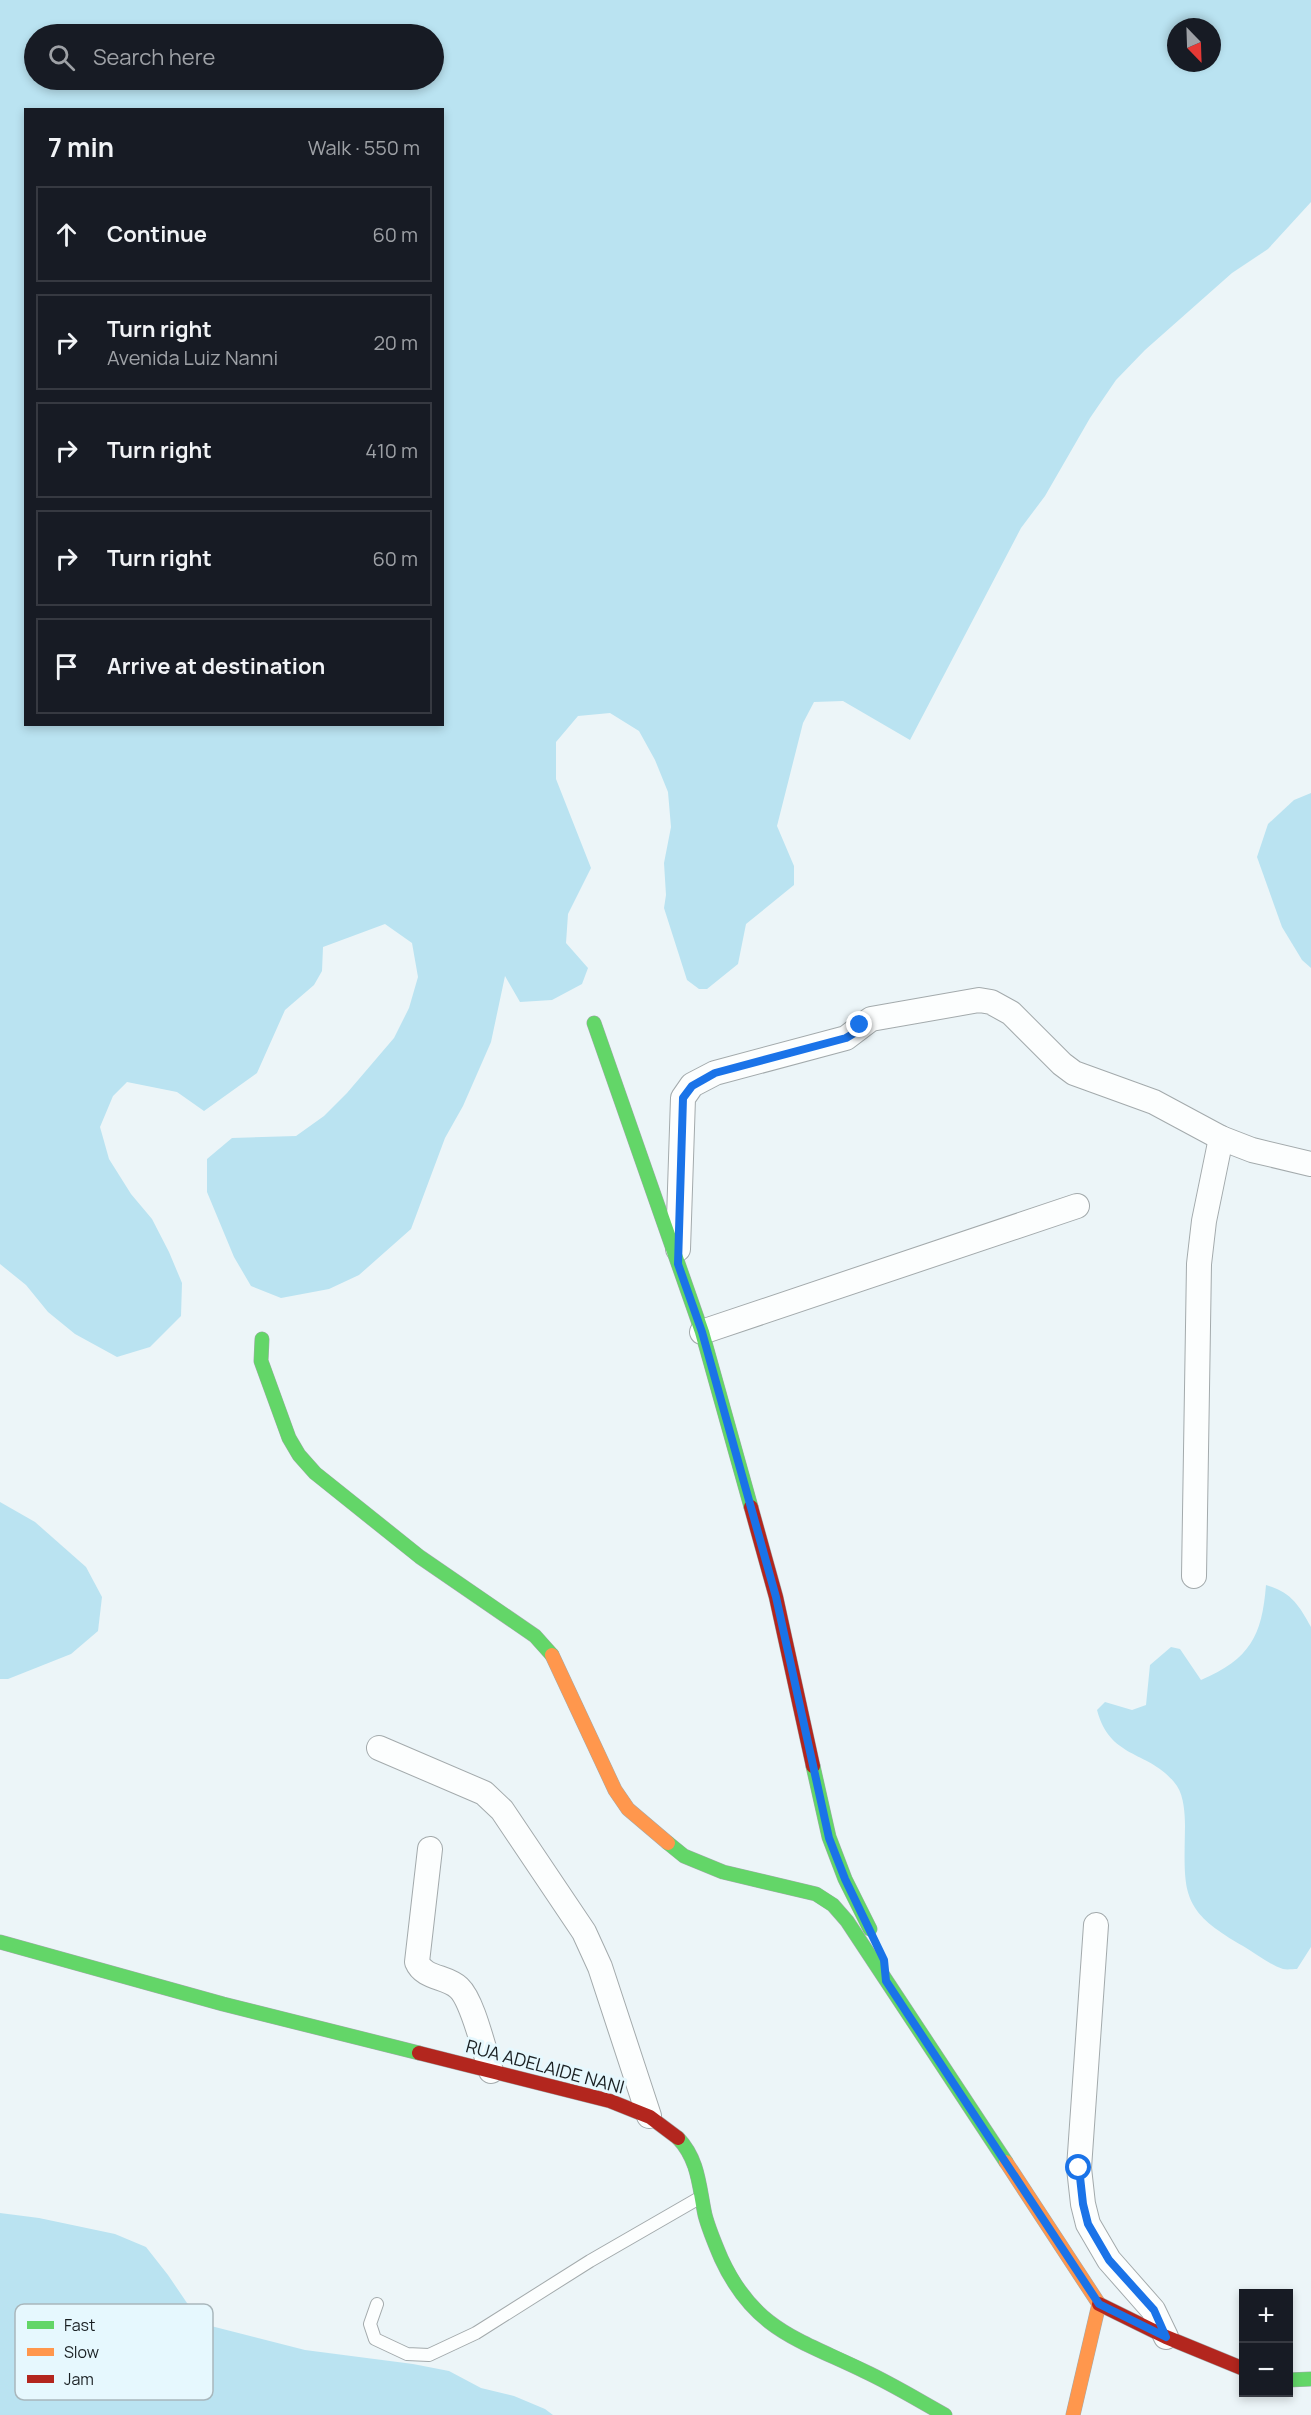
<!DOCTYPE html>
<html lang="en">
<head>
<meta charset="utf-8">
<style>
  body { margin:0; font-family:Manrope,sans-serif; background:#242831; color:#f1f3f6 }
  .controls { position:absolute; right:18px; bottom:18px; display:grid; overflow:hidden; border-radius:0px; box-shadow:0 3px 9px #0003 }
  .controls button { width:54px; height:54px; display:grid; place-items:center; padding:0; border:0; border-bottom:2px solid #363941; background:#171b24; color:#f1f3f6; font:30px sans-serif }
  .compass { position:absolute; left:1167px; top:18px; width:54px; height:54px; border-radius:50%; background:#171b24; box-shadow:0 3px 9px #0003; rotate:157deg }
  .stop { position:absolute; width:18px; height:18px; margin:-14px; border:4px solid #1a73e8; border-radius:50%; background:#fff }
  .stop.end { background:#1a73e8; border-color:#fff; box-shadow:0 2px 6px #0008 }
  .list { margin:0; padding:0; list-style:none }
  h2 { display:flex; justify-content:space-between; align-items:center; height:78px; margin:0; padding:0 24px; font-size:26px }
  h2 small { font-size:20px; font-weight:400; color:#9ea1a6 }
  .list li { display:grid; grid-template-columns:39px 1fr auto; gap:18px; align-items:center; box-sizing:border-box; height:96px; margin:0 12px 12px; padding:0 12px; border:2px solid #363941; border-radius:0px }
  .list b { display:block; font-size:22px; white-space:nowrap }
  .list p { margin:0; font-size:20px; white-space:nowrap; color:#9ea1a6 }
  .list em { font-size:20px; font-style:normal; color:#9ea1a6 }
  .icon { flex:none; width:33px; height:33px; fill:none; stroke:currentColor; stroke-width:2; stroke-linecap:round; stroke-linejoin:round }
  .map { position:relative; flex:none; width:1311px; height:2415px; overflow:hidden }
  .search { position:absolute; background:#171b24; box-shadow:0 3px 9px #0003; left:24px; top:24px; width:420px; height:66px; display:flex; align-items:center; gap:15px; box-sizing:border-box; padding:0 21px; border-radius:33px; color:#9ea1a6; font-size:22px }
  .panel { position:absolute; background:#171b24; box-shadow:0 3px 9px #0003; left:24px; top:108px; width:420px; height:618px; border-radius:0px }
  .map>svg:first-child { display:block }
  .green { fill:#bae3f1; fill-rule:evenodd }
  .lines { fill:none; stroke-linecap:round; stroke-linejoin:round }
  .lane-casing { stroke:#a3aaac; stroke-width:14 }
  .street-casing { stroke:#a3aaac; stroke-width:26 }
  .fast-casing { stroke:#a3aaac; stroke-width:15 }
  .slow-casing { stroke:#a3aaac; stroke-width:15 }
  .jam-casing { stroke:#a3aaac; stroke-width:15 }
  .lane { stroke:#fcfefe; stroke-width:12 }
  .street { stroke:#fcfefe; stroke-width:24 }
  .fast { stroke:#63d668; stroke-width:14 }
  .slow { stroke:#ff974d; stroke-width:14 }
  .jam { stroke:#b3261e; stroke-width:14 }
  .route { stroke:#1a73e8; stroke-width:8 }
  .labels { text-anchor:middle; stroke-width:6; stroke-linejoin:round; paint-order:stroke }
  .street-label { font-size:18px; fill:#1a2023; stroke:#e6f8fe }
  .key { fill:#e6f8fe; stroke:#a9b7bc; stroke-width:1.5 }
  .key-label { font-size:16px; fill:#1a2023 }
</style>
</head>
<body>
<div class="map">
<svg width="1311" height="2415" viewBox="0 0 1311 2415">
  <rect width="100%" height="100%" fill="#ecf5f8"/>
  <!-- green -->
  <g class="green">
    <path d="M0,0H1311V202L1268,249L1232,273L1145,350L1116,380L1090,418L1045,496L1021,528L910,740L843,701L814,702L803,723L777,826L794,866V885L746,924L738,964L707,989H699L687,980L664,908L666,895L664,863L671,827L668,792L655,760L639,731L610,713L578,716L556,742V779L591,868L568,914L566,943L588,968L582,984L552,1000L520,1002L505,976L491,1042L463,1106L445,1138L411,1229L359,1275L329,1289L281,1298L251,1286L234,1257L207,1192V1159L232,1138L296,1136L324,1116L347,1093L394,1038L409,1008L418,977L412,943L385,924L323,947L322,971L314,985L285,1010L257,1073L204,1111L177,1092L127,1082L113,1096L100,1127L109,1159L131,1194L152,1219L169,1252L182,1283L181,1316L150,1347L117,1357L75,1334L48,1312L26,1285L0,1264ZM1176,27H1212V63H1176ZM434,34V80H34V34ZM26,110H442V724H26Z"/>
    <polygon points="1311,793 1311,968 1302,960 1282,927 1257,857 1268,824 1294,800"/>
    <polygon points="0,1502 35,1522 86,1567 102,1597 98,1631 71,1654 8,1679 0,1679"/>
    <path d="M1266,1585C1291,1592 1299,1605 1311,1627V1947L1297,1969C1293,1969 1287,1970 1283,1969C1270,1965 1255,1953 1243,1946C1180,1910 1184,1894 1185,1826C1185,1815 1184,1796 1177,1786C1152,1750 1110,1761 1097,1710L1105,1702L1132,1710L1146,1705L1150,1665L1171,1647L1180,1649L1201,1680C1250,1659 1262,1636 1266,1585Z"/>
    <polygon points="0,2213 39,2218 115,2234 146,2247 168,2275 187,2303 211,2326 305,2350 413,2364 449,2371 481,2388 514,2396 545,2409 553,2415 0,2415"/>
  </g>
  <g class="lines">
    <defs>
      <polyline id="lane" points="377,2304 370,2324 375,2339 407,2354 429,2355 476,2333 590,2261 701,2197"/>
      <g id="street">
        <polyline points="678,1249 683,1098 692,1085 715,1073 846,1038 871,1019 979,1000 991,1002 1011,1013 1062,1064 1074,1073 1154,1102 1221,1138 1252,1150 1311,1164"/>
        <polyline points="702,1332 1077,1206"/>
        <polyline points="1194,1576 1199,1264 1204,1221 1221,1138"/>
        <polyline points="379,1748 484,1793 502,1810 584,1932 600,1967 649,2116"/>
        <path d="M430,1849L417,1962C424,1979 447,1976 459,1988C473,2001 484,2051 491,2071"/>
        <polyline points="1096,1925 1079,2168 1083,2204 1088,2224 1109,2260 1153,2310 1166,2337"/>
      </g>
      <g id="fast">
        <polyline points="594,1023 702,1332 751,1507"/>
        <polyline points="262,1339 261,1361 289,1438 299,1455 315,1473 420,1557 535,1636 552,1655"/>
        <polyline points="813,1766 829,1837 845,1879 870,1929"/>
        <polyline points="668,1843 684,1856 723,1872 816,1894 833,1905 847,1921 1006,2162"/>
        <polyline points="0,1942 223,2004 419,2053"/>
        <path d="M678,2138C699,2160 699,2187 705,2215C709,2230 715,2244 721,2258C754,2330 798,2339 864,2371C892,2384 918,2400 945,2415"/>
        <polyline points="1288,2380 1311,2379"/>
      </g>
      <g id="slow">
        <polyline points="552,1655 615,1790 628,1809 668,1843"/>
        <polyline points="1006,2162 1099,2304"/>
        <polyline points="1073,2415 1099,2304"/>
      </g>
      <g id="jam">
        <polyline points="751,1507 776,1597 813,1766"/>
        <polyline points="419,2053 610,2101 650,2117 678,2138"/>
        <polyline points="1099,2304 1166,2337 1244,2369"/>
      </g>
    </defs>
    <!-- lane casing -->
    <use href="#lane" class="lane-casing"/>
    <!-- street casing -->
    <use href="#street" class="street-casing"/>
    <!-- fast casing -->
    <use href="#fast" class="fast-casing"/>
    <!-- slow casing -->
    <use href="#slow" class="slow-casing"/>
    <!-- jam casing -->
    <use href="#jam" class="jam-casing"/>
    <!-- lane -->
    <use href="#lane" class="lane"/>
    <!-- street -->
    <use href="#street" class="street"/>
    <!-- fast -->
    <use href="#fast" class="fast"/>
    <!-- slow -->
    <use href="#slow" class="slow"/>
    <!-- jam -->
    <use href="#jam" class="jam"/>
  </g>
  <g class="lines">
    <!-- route -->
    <polyline class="route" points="860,1025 856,1032 846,1038 715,1073 692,1086 683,1098 678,1264 702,1332 776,1597 829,1838 845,1879 884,1960 886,1981 1099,2304 1166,2337 1154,2310 1109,2260 1088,2224 1083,2204 1079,2168"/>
  </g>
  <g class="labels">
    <!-- street labels -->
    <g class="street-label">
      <text transform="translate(545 2067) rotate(15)" y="6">RUA ADELAIDE NANI</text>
    </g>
  </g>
  <!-- legend -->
  <rect x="15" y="2304" width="198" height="96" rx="9" class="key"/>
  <rect x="27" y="2321" width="27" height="8" fill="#63d668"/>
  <rect x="27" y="2348" width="27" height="8" fill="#ff974d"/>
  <rect x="27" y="2375" width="27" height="8" fill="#b3261e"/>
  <g class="key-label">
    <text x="64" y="2331">Fast</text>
    <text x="64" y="2358">Slow</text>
    <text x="64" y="2385">Jam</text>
  </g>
</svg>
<div class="controls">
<button>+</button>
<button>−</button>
</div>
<svg class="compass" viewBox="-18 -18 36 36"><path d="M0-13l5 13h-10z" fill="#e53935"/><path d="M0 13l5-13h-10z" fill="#9ea1a6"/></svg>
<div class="stop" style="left:1079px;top:2168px"></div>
<div class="stop end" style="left:860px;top:1025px"></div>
<div class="search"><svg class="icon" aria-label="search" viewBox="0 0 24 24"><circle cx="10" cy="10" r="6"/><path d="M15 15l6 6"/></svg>Search here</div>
<section class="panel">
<h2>7 min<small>Walk · 550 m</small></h2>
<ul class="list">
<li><svg class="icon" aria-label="ahead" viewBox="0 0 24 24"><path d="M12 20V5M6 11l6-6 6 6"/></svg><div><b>Continue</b></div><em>60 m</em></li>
<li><svg class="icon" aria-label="right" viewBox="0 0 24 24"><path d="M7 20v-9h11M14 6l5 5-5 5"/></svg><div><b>Turn right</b><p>Avenida Luiz Nanni</p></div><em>20 m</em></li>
<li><svg class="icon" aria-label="right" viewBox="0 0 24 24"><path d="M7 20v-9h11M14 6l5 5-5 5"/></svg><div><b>Turn right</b></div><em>410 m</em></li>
<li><svg class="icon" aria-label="right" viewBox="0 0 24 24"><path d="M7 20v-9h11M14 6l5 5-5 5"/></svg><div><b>Turn right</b></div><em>60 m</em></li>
<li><svg class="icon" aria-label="arrive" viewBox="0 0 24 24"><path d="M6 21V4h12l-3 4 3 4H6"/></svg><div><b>Arrive at destination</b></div></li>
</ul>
</section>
</div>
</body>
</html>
